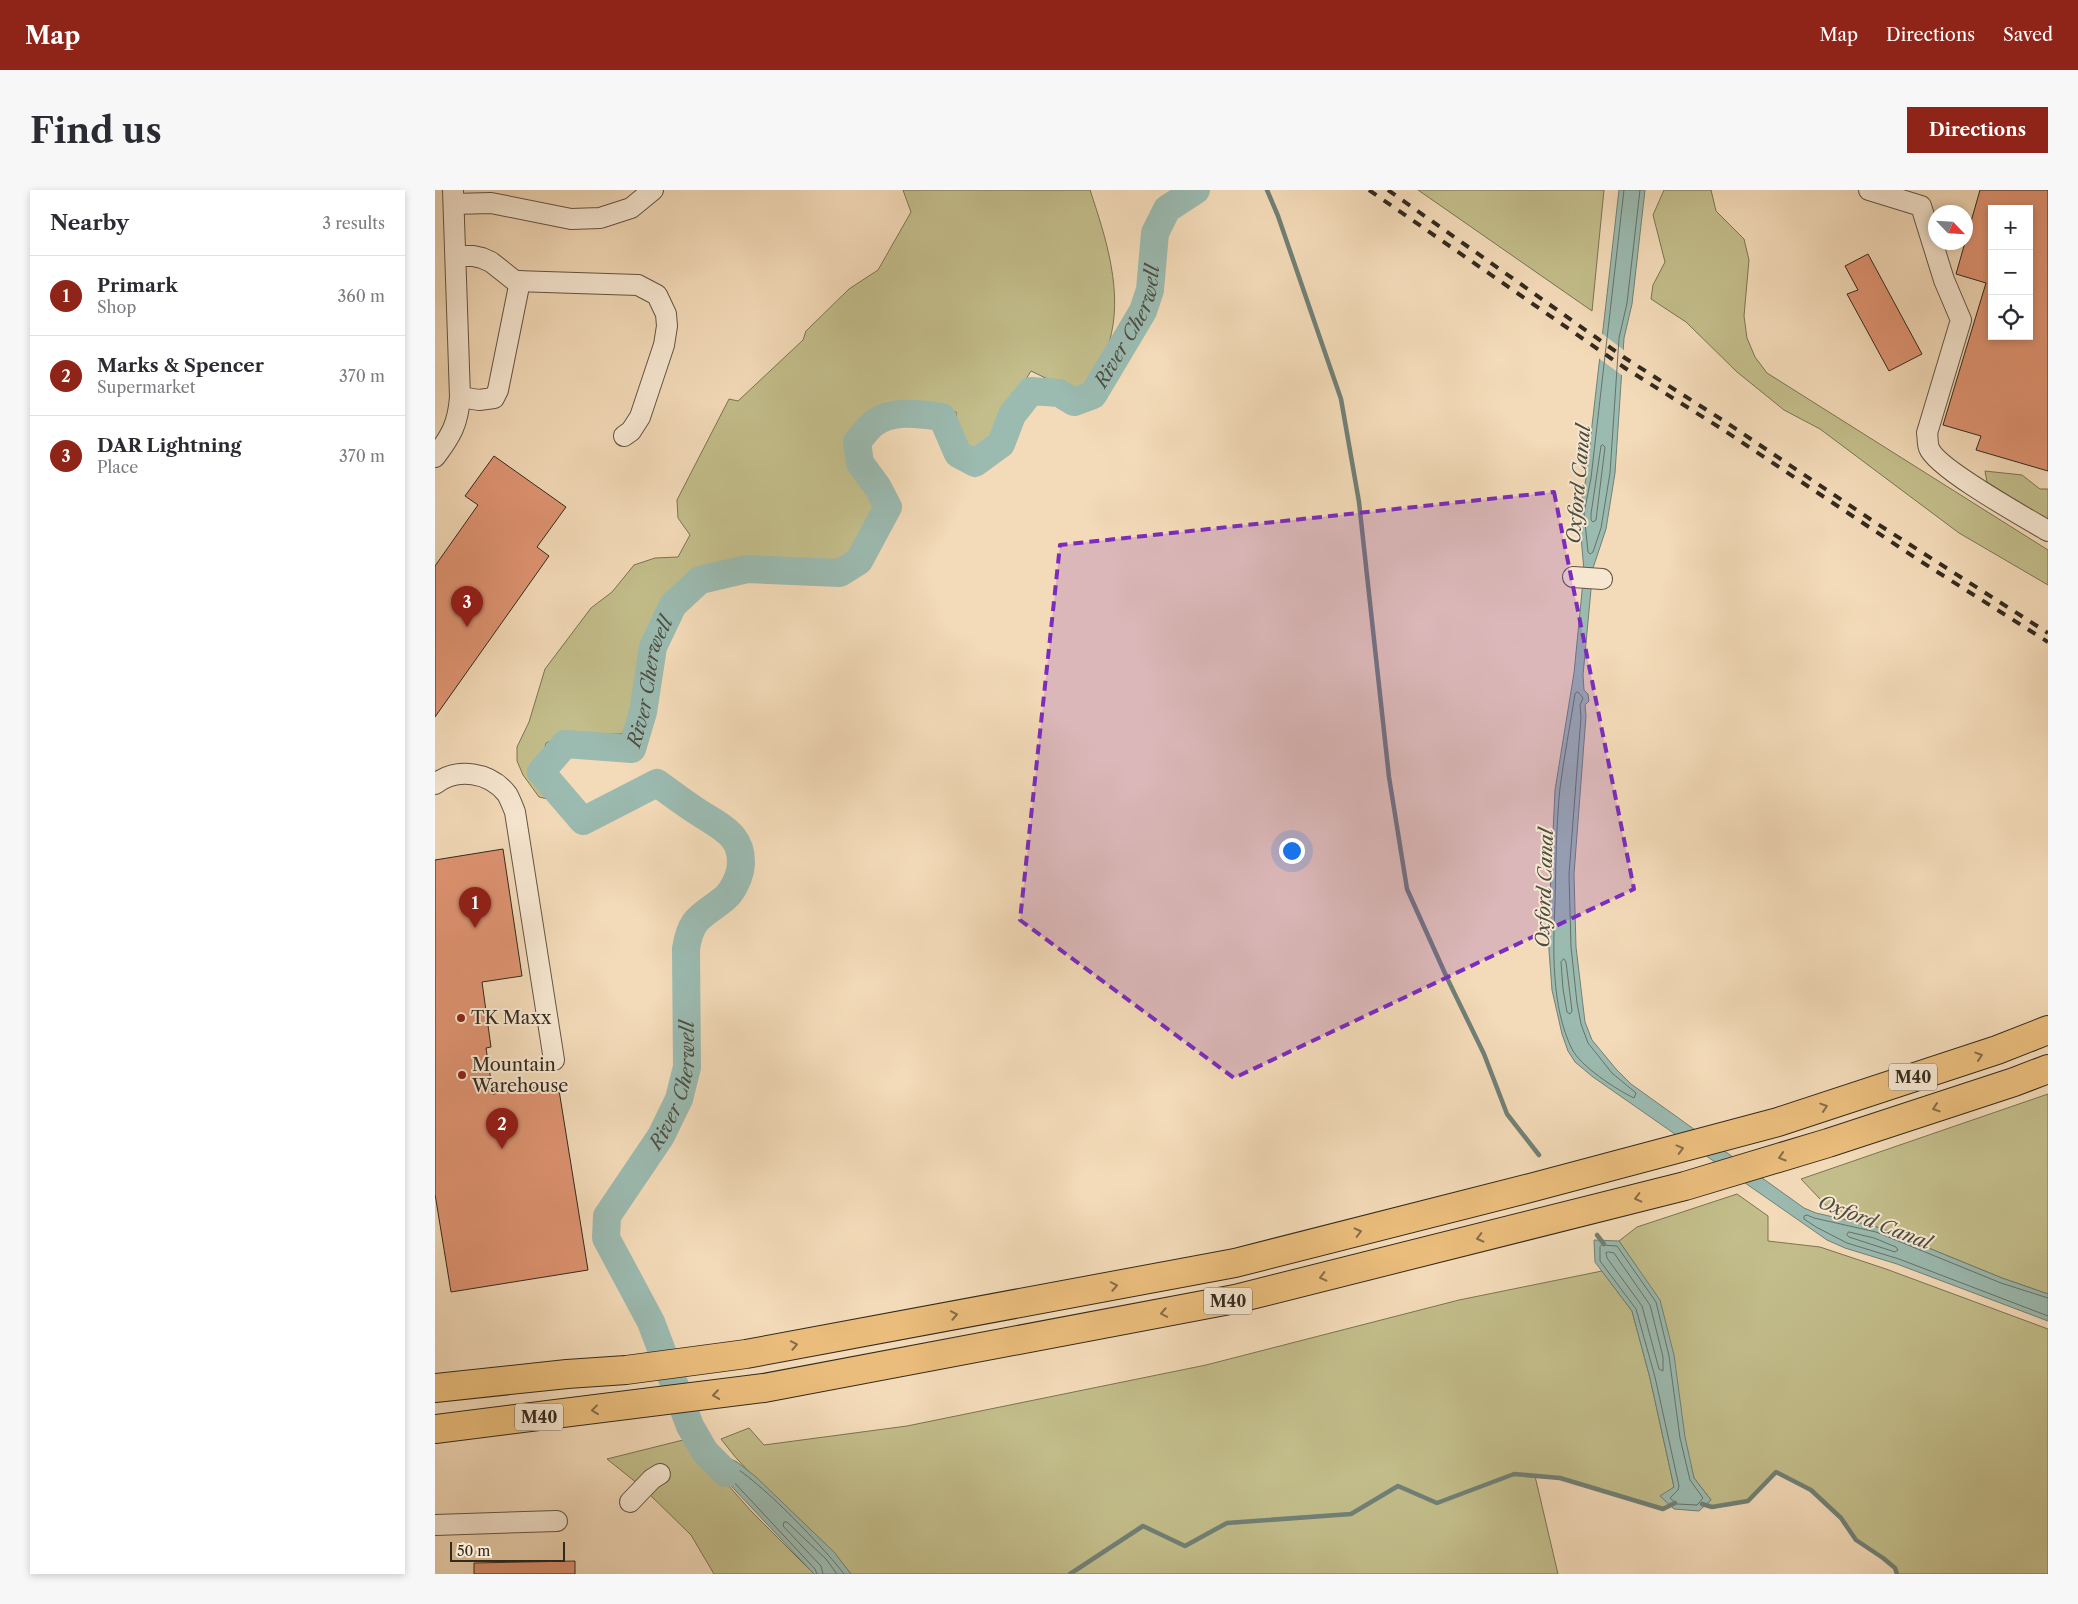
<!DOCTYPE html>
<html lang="en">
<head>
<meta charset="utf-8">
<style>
  body { margin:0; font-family:"Libre Caslon Text",serif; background:#f7f7f7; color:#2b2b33 }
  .controls { position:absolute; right:15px; top:15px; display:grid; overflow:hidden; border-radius:0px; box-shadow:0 2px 8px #0003 }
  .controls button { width:45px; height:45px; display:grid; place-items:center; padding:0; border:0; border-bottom:1px solid #e1e1e2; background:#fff; color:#2b2b33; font:25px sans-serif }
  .compass { position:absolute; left:1493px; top:15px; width:45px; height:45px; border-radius:50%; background:#fff; box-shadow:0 2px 8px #0003; rotate:115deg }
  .scale { position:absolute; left:15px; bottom:12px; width:115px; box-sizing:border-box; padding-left:5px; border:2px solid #332a1e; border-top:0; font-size:14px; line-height:18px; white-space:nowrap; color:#332a1e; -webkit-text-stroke:4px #f7e7d1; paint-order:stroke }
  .you { position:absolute; left:856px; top:660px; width:18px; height:18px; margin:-12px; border:4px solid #fff; border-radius:50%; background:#1a73e8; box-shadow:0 0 0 8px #1a73e833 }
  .badge { display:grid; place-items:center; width:32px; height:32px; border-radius:50%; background:#8f2418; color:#fff; font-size:16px; font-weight:700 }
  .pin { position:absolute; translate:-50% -41px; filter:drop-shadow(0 1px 2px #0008) }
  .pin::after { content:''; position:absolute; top:26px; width:18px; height:15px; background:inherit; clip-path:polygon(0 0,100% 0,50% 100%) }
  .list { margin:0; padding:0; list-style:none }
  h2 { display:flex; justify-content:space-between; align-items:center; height:65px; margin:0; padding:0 20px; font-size:21px }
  h2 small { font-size:16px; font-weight:400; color:#7c7c81 }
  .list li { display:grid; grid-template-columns:32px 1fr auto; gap:15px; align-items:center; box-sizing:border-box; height:80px; padding:0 20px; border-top:1px solid #e1e1e2 }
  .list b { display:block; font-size:19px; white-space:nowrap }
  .list p { margin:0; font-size:16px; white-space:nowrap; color:#7c7c81 }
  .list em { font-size:16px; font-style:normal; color:#7c7c81 }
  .icon { flex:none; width:28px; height:28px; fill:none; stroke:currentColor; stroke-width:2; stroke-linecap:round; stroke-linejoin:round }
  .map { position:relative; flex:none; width:1613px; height:1384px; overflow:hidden; border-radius:0px }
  header { display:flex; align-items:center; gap:30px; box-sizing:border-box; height:70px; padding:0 25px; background:#8f2418; color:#fff }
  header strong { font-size:24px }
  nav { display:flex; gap:28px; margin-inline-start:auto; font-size:18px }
  .intro { display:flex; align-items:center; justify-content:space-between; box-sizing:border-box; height:120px; padding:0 30px }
  h1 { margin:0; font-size:35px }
  .button { padding:12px 22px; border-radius:0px; background:#8f2418; color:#fff; font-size:18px; font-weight:700 }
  main { display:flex; gap:30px; padding:0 30px }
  aside { flex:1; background:#fff; border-radius:0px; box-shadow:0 2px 8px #0003 }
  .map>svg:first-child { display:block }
  .green { fill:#c2bd8a; stroke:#7a7454 }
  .water { fill:#9bbab0; stroke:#718076 }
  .pier { fill:#f3dab8 }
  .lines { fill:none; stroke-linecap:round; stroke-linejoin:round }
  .shore { stroke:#677267; stroke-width:1 }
  .stream { stroke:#718076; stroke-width:4.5 }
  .river { stroke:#9bbab0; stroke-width:28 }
  .building { fill:#df9472; stroke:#332a1e; fill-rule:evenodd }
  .minor-casing { stroke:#635644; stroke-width:22 }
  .highway-casing { stroke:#332a1e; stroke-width:30 }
  .minor { stroke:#f7e7d1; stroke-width:20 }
  .highway { stroke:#eabd7c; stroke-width:28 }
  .rail { stroke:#332a1e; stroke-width:4; stroke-dasharray:9 9; stroke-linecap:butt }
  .oneway { stroke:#856c48 }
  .marked { fill:#7b2cbf; fill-opacity:0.2; stroke:#7b2cbf; stroke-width:4; stroke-dasharray:10 6; stroke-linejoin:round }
  .poi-dot { fill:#8f2418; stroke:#f7e7d1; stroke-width:2 }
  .labels { text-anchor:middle; stroke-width:4; stroke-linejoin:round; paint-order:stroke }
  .shield { fill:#f7e7d1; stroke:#6e6354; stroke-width:1 }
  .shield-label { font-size:16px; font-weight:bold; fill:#332a1e }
  .poi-label { font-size:18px; fill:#332a1e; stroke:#f7e7d1; text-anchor:start }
  .water-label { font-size:19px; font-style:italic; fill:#4d4e42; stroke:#f7e7d1 }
</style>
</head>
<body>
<header>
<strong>Map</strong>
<nav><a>Map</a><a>Directions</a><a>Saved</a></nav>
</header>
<div class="intro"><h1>Find us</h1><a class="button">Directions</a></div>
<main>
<aside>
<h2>Nearby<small>3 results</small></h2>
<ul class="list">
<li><span class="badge">1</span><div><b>Primark</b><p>Shop</p></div><em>360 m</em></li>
<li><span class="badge">2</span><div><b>Marks &amp; Spencer</b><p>Supermarket</p></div><em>370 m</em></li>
<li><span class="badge">3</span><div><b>DAR Lightning</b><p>Place</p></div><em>370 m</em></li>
</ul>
</aside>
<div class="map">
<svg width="1613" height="1384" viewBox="0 0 1613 1384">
  <rect width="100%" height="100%" fill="#f3dab8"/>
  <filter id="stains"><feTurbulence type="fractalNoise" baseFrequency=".004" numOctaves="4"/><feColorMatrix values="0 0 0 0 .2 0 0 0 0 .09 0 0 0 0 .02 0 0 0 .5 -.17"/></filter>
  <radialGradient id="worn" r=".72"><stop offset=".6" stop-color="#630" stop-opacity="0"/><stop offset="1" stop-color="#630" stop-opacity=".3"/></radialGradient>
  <!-- green -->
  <g class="green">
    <path d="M468,0H655C671,48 689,103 674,153C669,170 657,185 648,200L621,193L596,181L569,224L559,251L549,258L528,259L523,248L521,222C508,218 481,216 468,218C451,220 420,235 419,254C417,273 436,301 446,316L441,333L429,343L414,365L395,376L357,368H306L262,387L227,420L215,446L203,486V503L198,523L187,544L133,545L111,553L102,586L117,610L104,607L88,585L82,571V557L94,532L110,479L156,418L177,402L199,375L220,368L243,367L255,345L243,328L242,310L294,209L303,211L368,150L371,141L414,99L443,80L476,22Z"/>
    <polygon points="983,0 1169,0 1157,121"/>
    <polygon points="1229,0 1276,0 1281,21 1309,49 1314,70 1309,126 1312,148 1320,167 1332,183 1613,360 1613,395 1524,343 1385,239 1349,220 1302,182 1251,132 1216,109 1218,95 1230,72 1218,25"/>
    <polygon points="1550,281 1587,285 1605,299 1613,299 1613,331 1552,292"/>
    <polygon points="1613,904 1613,1104 1567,1088 1442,1037 1403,1028 1366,989"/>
    <polygon points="1302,1004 1333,1026 1333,1051 1385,1057 1451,1079 1613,1139 1613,1384 1462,1384 1460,1378 1448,1368 1421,1350 1406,1328 1376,1300 1341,1282 1313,1311 1277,1317 1270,1315 1276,1310 1259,1288 1202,1077 1184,1051 1202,1037"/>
    <path d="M1167,1081L1197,1121L1215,1188L1239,1297L1226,1307L1236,1315L1228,1319L1125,1288L1100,1286L1123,1384H416C378,1334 323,1300 286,1249L314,1238L329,1255L472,1236L771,1175L1024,1110Z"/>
    <polygon points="252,1249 317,1322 379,1384 279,1384 256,1345 208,1298 172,1269"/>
  </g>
  <!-- water -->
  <g class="water">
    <polygon points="1184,0 1210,0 1197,114 1189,148 1180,283 1171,339 1158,378 1148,485 1149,500 1153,504 1154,511 1150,515 1151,526 1139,684 1141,757 1150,832 1157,850 1181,879 1196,894 1369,1018 1381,1023 1442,1037 1567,1088 1613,1104 1613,1131 1462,1074 1410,1058 1392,1050 1158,887 1140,872 1133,861 1127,844 1117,800 1113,747 1120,600 1139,483 1149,381 1144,323 1151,288"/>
    <polygon points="1159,1050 1184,1051 1225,1110 1239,1165 1250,1247 1259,1288 1276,1310 1264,1321 1239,1319 1225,1306 1239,1297 1215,1188 1197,1121 1160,1072"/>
    <polygon points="252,1249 302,1272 321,1287 399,1362 416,1384 379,1384"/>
  </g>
  <!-- pier -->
  <polygon class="pier" points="1165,142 1190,161 1188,186 1162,167"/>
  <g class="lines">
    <!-- shore -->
    <g class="shore">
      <polyline points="1189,0 1156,288 1149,323 1153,362 1155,364 1158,362 1166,338 1175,283 1184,148 1192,113 1205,0"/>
      <polygon points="1168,255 1170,257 1161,330 1158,332 1156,330 1156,324 1166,256"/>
      <path d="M1143,502L1148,508L1145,515L1146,527L1134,684L1136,757L1142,813L1146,834L1153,853L1177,883L1201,903L1199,908C1182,900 1145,876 1137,859C1116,817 1118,758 1120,712C1121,675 1121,636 1125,598C1129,567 1135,536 1140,504Z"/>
      <polygon points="1129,769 1131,772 1137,821 1135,824 1132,822 1128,799 1126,772"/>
      <polygon points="1414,1042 1439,1048 1461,1057 1463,1060 1460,1062 1414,1047 1412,1045"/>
      <polygon points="1167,1055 1182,1056 1221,1112 1234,1166 1245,1248 1255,1290 1268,1308 1262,1315 1242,1314 1235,1308 1243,1300 1244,1296 1220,1187 1201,1119 1165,1071 1165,1057"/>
      <polygon points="1174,1062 1179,1063 1215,1115 1228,1167 1228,1181 1224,1179 1207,1116 1172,1068 1171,1063"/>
      <polyline points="1613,1108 1566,1093 1441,1042 1379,1028 1372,1025 1369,1026 1369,1029 1381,1037 1412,1053 1464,1069 1613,1126"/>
      <path d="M382,1384L380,1379L281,1273V1269C306,1269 393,1362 409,1384"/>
      <polyline points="388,1384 386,1376 348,1336 349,1332 352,1332 391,1369 402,1384"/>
    </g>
    <!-- stream -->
    <g class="stream">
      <polyline points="832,0 843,26 906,209 924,312 954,587 972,699 1013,790 1049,864 1072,924 1104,965"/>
      <polyline points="1162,1045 1169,1054"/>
      <polyline points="1267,1314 1277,1317 1313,1311 1341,1282 1376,1300 1406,1328 1421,1350 1448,1368 1460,1378 1462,1384"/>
      <polyline points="635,1384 708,1336 750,1356 792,1333 916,1324 963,1296 1002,1313 1079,1284 1125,1288 1228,1319 1240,1313"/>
    </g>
    <!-- river -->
    <path class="river" id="s1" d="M291,1283L270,1262L255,1236L216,1132L171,1048L172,1026L226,946L244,909L252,877L251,759C256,726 267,727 290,708C297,702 303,690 305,681C311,647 288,638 263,622C249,613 236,603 222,593L148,631L106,582L130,554L197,559L208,522L218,457L238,415L265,390L312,379L405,383L424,371L453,317L442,296L425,273L422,252C427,246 432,239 438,234C457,219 485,224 507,227L523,264L540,273L566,254L577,225L596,201L624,203L639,212L658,205L708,121L715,100L720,43L732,19L761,0"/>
  </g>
  <!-- building -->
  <g class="building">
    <path d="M1545,0H1613V281L1541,260L1546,246L1508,235L1551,93L1521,84ZM1557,19H1594V146H1557Z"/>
    <polygon points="1433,64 1487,164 1454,181 1412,104 1423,100 1410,76"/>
    <polygon points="59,266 131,317 102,357 114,366 0,527 0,376 43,315 30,306"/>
    <polygon points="68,659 87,786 47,792 56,857 51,858 58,904 123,894 153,1080 16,1102 0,1004 0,670"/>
    <polygon points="140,1371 140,1384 39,1384 39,1373"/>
  </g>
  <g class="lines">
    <defs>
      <g id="minor">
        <path d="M1434,0L1486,16L1509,90L1526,130L1492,243C1493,247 1492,253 1494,258C1501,278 1591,328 1613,341"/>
        <polyline points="19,14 56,13 136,29 165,28 196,18 218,0"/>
        <polyline points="21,66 38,66 47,68 56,72 80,91 203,95 222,105 231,124 232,136 229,155 205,227 196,241 189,246"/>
        <polyline points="25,207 44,210 59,208 63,200 85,91"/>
        <path d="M0,267C16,246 23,234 25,207L18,0"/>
        <polyline points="1138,387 1167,389"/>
        <path d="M0,594C22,577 55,582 72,604C75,609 78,617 80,622L119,870"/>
        <polyline points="195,1312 217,1289 225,1284"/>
        <polyline points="0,1335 122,1331"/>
      </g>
      <g id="highway">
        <polyline points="0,1198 132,1184 191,1180 311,1164 800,1073 1095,998 1343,932 1562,860 1613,840"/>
        <polyline points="0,1239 329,1198 800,1109 1250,996 1393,953 1579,892 1613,879"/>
      </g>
    </defs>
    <!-- minor casing -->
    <use href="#minor" class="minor-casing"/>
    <!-- highway casing -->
    <use href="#highway" class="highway-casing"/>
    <!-- minor -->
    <use href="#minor" class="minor"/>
    <!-- highway -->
    <use href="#highway" class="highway"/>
    <!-- rail -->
    <g class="rail">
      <polyline points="934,0 1190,178 1287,239 1482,369 1613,452"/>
      <polyline points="953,0 1190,168 1289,231 1438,331 1613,443"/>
    </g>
  </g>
  <!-- one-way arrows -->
  <defs><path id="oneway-chevron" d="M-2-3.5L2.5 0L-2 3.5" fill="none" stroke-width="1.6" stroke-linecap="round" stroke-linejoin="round" transform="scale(1.25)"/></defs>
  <g class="oneway">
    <use href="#oneway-chevron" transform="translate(1544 866) rotate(-18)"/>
    <use href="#oneway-chevron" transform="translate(1389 917) rotate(-18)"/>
    <use href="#oneway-chevron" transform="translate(1501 918) rotate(162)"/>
    <use href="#oneway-chevron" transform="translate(1245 959) rotate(-15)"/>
    <use href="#oneway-chevron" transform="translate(1347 967) rotate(163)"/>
    <use href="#oneway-chevron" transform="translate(1203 1008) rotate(166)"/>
    <use href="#oneway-chevron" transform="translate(923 1042) rotate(-14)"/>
    <use href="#oneway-chevron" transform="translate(1045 1048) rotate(166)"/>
    <use href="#oneway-chevron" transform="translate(888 1087) rotate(166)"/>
    <use href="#oneway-chevron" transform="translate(679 1096) rotate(-11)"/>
    <use href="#oneway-chevron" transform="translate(729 1123) rotate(169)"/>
    <use href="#oneway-chevron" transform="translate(519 1125) rotate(-11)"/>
    <use href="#oneway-chevron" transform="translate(359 1155) rotate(-11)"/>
    <use href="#oneway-chevron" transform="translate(281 1205) rotate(172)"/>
    <use href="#oneway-chevron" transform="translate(160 1220) rotate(173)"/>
  </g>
  <!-- marked area -->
  <path class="marked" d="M1119,302L1199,699L799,888L585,730L625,355Z"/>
  <!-- markers -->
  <g class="poi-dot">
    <circle cx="26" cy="828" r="5"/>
    <circle cx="27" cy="885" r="5"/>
  </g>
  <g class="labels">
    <!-- shield labels -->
    <g class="shield">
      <rect x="1454" y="873.5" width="48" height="27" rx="4"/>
      <rect x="769" y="1097.5" width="48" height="27" rx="4"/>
      <rect x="80" y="1213.5" width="48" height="27" rx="4"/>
    </g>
    <g class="shield-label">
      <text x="1478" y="893">M40</text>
      <text x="793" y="1117">M40</text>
      <text x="104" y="1233">M40</text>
    </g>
    <!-- poi labels -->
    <g class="poi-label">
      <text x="36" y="834">TK Maxx</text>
      <text x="37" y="881">Mountain<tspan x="37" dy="21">Warehouse</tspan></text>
    </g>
    <!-- water labels -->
    <g class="water-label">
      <text dy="7" stroke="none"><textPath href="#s1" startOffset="1935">River Cherwell</textPath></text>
      <text transform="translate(1143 294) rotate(-85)" y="7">Oxford Canal</text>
      <text dy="7" stroke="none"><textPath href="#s1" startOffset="1126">River Cherwell</textPath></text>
      <text transform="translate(1109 698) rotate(-88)" y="7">Oxford Canal</text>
      <text dy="7" stroke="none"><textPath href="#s1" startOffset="438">River Cherwell</textPath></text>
      <text transform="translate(1440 1032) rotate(21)" y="7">Oxford Canal</text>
    </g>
  </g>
  <rect width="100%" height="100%" filter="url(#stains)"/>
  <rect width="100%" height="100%" fill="url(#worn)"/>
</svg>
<div class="controls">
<button>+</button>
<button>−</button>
<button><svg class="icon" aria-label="locate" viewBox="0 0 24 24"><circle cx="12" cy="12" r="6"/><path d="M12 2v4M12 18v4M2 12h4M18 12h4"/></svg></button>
</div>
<svg class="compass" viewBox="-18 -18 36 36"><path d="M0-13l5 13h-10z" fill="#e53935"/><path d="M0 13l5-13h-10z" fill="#7c7c81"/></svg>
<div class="scale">50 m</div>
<div class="you"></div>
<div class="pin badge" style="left:40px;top:738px">1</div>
<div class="pin badge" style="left:67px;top:959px">2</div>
<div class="pin badge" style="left:32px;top:437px">3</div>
</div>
</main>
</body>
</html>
